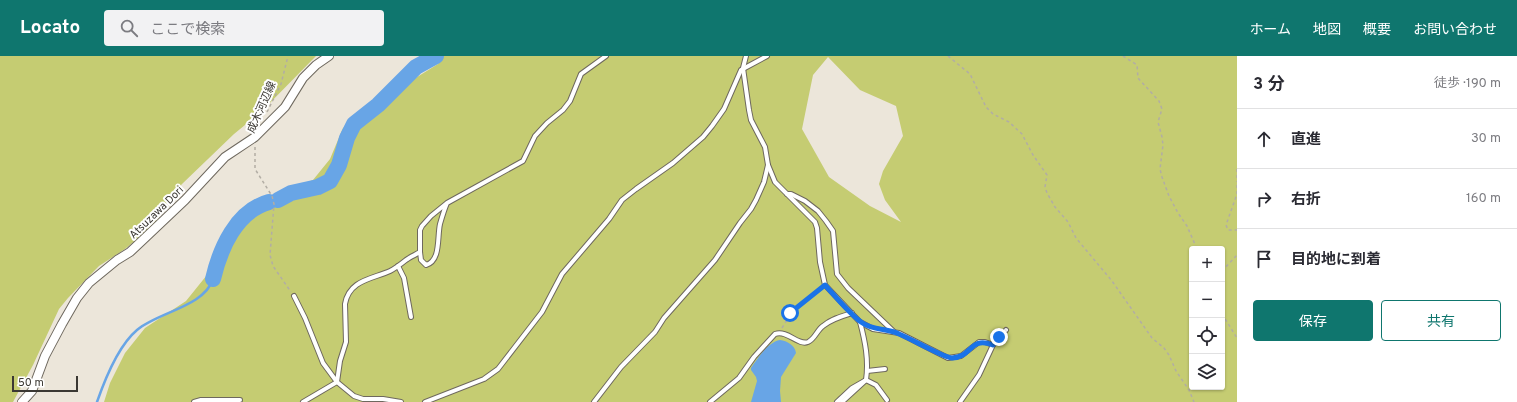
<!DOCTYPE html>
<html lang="ja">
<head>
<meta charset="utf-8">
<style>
  body { margin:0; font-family:Overpass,"Noto Sans JP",sans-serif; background:#f2f2f3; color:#2b2b33 }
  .controls { position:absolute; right:12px; bottom:12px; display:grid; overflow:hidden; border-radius:4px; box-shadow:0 1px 3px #0004 }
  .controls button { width:36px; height:36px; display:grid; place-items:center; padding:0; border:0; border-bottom:1px solid #e1e1e2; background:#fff; color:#2b2b33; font:20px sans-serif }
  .scale { position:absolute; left:12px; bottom:10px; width:66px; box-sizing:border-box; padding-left:4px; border:2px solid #3b3833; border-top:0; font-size:11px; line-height:14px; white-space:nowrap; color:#3b3833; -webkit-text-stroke:3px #fff; paint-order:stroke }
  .stop { position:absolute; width:12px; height:12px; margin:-9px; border:3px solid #1a73e8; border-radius:50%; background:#fff }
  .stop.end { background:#1a73e8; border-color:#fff; box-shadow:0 1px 4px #0008 }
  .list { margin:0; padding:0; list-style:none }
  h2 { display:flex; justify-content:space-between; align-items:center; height:52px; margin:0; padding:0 16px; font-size:17px }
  h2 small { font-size:13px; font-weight:400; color:#7c7c81 }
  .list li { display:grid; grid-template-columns:26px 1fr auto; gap:12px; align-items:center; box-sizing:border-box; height:60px; padding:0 16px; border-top:1px solid #e1e1e2 }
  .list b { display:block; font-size:15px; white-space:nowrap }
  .list em { font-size:13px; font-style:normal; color:#7c7c81 }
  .actions { display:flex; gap:8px; padding:12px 16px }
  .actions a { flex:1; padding:9px 0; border:1px solid #0f766e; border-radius:4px; text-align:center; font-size:14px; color:#0f766e }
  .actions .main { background:#0f766e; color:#fff }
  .icon { flex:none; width:22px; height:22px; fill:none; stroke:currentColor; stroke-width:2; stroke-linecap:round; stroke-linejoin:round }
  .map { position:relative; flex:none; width:1237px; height:346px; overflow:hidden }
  header { display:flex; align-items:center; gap:24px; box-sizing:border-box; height:56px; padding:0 20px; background:#0f766e; color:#fff }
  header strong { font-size:19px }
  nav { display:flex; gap:22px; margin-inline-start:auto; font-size:14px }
  .search { width:280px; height:36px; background:#f2f2f3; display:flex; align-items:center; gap:10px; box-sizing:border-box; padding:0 14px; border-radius:4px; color:#7c7c81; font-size:15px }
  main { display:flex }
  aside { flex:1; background:#fff }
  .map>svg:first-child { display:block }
  .green { fill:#c5cc72; fill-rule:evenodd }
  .water { fill:#68a5e6 }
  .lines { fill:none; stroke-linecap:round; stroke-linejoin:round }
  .stream { stroke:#68a5e6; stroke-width:2.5 }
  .river { stroke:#68a5e6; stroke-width:16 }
  .lane-casing { stroke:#6e685e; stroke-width:6 }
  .street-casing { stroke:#6e685e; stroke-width:10 }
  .path { stroke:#b2ada4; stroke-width:1.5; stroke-dasharray:3 3; stroke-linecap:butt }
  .lane { stroke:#fff; stroke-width:4 }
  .street { stroke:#fff; stroke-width:8 }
  .route { stroke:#1a73e8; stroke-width:5 }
  .labels { text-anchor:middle; stroke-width:4; stroke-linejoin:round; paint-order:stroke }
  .street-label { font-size:11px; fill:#3b3833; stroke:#fff }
</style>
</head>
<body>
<header>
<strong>Locato</strong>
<div class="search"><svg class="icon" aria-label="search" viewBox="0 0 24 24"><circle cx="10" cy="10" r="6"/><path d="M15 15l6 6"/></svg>ここで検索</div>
<nav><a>ホーム</a><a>地図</a><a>概要</a><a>お問い合わせ</a></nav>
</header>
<main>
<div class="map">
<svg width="1237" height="346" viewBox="0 0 1237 346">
  <rect width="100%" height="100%" fill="#ece6da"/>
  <!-- green -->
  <g class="green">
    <polygon points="0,0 316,0 262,55 234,78 182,128 165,149 156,167 125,193 99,210 68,242 59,253 33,309 13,346 0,346"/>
    <path d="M443,0H1237V346H104L110,327L125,297L145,272L186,245L211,214L235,167L278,137L313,124L330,103L343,72L377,46L438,8ZM828,1L860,34L896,50L903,80L883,115L879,128L885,144L901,166L870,150L829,121L802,73L813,19ZM1192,193H1222V331H1192Z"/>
  </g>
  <!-- water -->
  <path class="water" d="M780,284C787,285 795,289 796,297L781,321L780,335L781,346H751L757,325L756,321L751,314V312C758,302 768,286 780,284Z"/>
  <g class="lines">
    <!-- stream -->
    <path class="stream" d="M97,346C105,323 118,290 137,274C158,256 204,251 213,223"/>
    <!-- river -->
    <g class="river">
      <polyline points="278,144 291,137 318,131 330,125 339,109 347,82 354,68 378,49 416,11 436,0"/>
      <path d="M213,223C220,193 236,155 269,146"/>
    </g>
    <defs>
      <g id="lane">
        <polyline points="768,109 775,126 815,166 817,172 820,206 825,229 860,266 873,273 899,277 948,302 961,300 979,286 985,286 993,289"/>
        <polyline points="787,138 791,138 805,145 818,155 826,165 833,175 837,218 848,232 893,275"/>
        <path d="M447,147C444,154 442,161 440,168C437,181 441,205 426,209L421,204L420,196V174L422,170L431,160L447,147L523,105L535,80L547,67L563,54L570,45L581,18L606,0"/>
        <polyline points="398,210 404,222 411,261"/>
        <polyline points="294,240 305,262 323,307 337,326 354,340 363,343 383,343 401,346"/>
        <polyline points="867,315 885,313"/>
        <polyline points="194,346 201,344 240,344"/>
        <path d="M303,346L337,326L340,305L346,286L345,248C349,224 372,223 390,215C396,212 401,208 406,204C410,201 415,199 420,196"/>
        <polyline points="425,346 484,323 498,313 542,256 562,218 609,163 622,144 636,133 673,107 703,81 712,70 724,53 741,14 767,0"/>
        <polyline points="594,346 621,311 655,276 664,262 715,204 740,167 751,153 756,144 764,126 768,109 765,91 751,64 749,54 743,12 746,0"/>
        <path d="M710,346L739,322L754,301L775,278C788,274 798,290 808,286C815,283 817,274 823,270C831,263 842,260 852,257"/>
        <polyline points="837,346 852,332 866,324 876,329 887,344"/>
        <path d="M842,346L866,324C869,304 865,285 860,266"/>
        <polyline points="960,346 979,319 993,289 1006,274"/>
      </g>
      <polyline id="street" points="22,346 32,335 45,300 62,268 77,242 89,227 117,204 130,196 147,180 185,144 225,101 255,81 285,51 303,22 316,9 329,0"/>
    </defs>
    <!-- lane casing -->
    <use href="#lane" class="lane-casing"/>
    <!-- street casing -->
    <use href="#street" class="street-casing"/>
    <!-- path -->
    <g class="path">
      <polyline points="948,0 970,18 986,51 993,58 1009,66 1022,78 1033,99 1047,119 1045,131 1047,137 1055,151 1068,166 1076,182 1112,225 1152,282 1164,292 1169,299 1176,315 1189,334 1194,346"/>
      <polyline points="1123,0 1137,9 1138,22 1159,45 1162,53 1158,66 1162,81 1163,89 1160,113 1162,121 1169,140 1178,157 1187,170 1197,193"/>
      <polyline points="267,56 281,28 288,0"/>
      <polyline points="255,91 255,113 272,140 274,148 270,199 273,210 291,236"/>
      <polyline points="1237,113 1237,126"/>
      <polyline points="1237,129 1237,138 1226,169 1228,174 1237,174"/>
      <polyline points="1222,215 1237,199"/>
      <polyline points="1222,258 1237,282"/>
      <polyline points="782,272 793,254 805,246 821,233"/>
    </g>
    <!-- lane -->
    <use href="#lane" class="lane"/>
    <!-- street -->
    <use href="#street" class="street"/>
  </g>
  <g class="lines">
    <!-- route -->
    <path class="route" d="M790,257L825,229C835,240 850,258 861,266C873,275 887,272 899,278C910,282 944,302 952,302C973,301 969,280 993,289L999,281"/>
  </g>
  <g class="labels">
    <!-- street labels -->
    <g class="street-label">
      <text transform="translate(261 51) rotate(-66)" y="4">成木河辺線</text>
      <text transform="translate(156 156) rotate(-44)" y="4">Atsuzawa Dori</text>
    </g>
  </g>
</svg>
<div class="controls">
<button>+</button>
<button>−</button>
<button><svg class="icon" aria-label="locate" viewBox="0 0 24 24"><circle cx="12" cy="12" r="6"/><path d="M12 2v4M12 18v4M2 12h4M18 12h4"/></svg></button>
<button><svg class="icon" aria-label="layers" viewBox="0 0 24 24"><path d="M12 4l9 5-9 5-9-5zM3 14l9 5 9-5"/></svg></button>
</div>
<div class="scale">50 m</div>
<div class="stop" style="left:790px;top:257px"></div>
<div class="stop end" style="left:999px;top:281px"></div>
</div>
<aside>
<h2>3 分<small>徒歩 · 190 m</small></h2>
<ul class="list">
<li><svg class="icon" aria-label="ahead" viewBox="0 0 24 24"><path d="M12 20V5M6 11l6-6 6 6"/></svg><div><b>直進</b></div><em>30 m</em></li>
<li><svg class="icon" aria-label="right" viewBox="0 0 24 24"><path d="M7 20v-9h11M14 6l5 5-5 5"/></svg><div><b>右折</b></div><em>160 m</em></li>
<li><svg class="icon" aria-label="arrive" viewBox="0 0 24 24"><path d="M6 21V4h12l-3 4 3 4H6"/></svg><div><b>目的地に到着</b></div></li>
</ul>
<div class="actions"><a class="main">保存</a><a>共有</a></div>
</aside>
</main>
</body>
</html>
